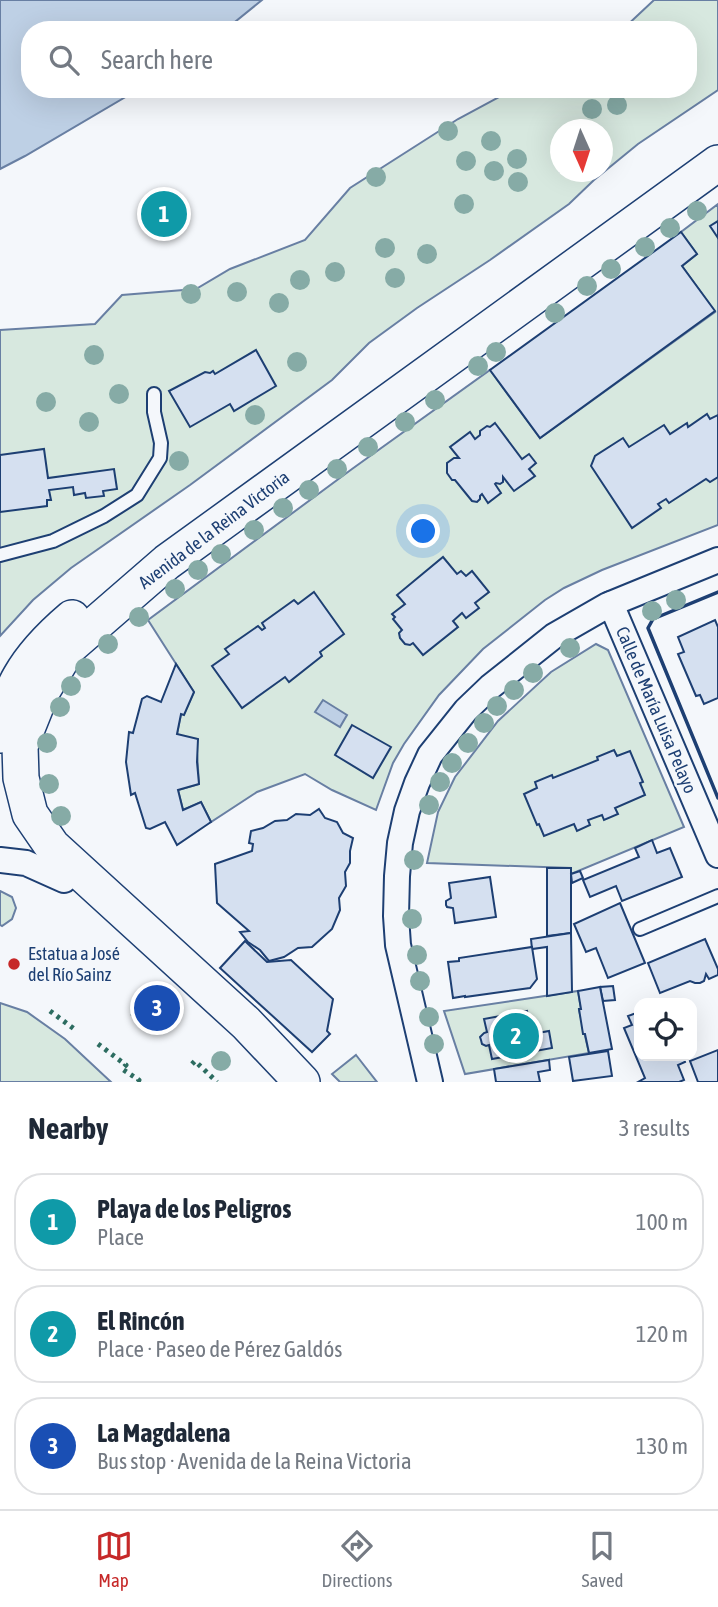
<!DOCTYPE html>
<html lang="en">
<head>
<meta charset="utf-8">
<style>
  body { margin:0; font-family:"Asap Condensed",sans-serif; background:#f2f2f3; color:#1f2937 }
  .controls { position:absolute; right:21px; bottom:21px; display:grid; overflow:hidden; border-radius:14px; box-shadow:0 7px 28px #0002 }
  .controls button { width:63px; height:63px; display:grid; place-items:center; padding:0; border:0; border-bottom:2px solid #e0e1e3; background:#fff; color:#1f2937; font:35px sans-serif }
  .compass { position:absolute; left:550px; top:119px; width:63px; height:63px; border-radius:50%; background:#fff; box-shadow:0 7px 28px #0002; rotate:177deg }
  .you { position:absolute; left:424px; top:532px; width:24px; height:24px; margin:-18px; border:5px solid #fff; border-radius:50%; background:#1a73e8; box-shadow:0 0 0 10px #1a73e833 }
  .badge { display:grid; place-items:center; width:46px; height:46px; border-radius:50%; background:#c62828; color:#fff; font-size:23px; font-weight:700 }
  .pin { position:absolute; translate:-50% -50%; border:4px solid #fff; box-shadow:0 2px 7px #0006 }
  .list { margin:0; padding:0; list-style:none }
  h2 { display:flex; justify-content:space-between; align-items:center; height:91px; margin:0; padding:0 28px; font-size:30px }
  h2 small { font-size:23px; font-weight:400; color:#747a83 }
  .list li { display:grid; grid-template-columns:46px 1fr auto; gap:21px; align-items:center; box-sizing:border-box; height:98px; margin:0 14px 14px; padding:0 14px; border:2px solid #e0e1e3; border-radius:28px }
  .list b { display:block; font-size:26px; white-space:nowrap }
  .list p { margin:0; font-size:23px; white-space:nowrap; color:#747a83 }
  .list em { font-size:23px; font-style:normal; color:#747a83 }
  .icon { flex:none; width:38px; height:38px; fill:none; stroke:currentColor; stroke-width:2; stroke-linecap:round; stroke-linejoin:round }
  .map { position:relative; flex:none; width:718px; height:1082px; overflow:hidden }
  .search { position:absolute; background:#fff; box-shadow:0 7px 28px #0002; left:21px; right:21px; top:21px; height:77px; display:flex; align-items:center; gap:18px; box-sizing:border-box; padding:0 24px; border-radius:28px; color:#747a83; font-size:26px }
  .sheet { height:427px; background:#fff }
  nav { display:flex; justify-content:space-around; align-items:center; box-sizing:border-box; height:98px; border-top:2px solid #e0e1e3; background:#fff; font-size:19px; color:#747a83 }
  nav a { display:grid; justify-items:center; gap:4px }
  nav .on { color:#c62828 }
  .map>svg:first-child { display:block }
  .green { fill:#d7e8df; stroke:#687fa3; stroke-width:2; fill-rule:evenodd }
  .water { fill:#bed0e5; stroke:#687fa3; stroke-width:2 }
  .building { fill:#d5e0f0; stroke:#1d3f73; stroke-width:2 }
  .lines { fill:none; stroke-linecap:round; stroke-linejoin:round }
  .service-casing { stroke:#1d3f73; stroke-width:16 }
  .minor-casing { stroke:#1d3f73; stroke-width:28 }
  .secondary-casing { stroke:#1d3f73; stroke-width:38 }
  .service { stroke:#f4f7fb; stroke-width:12 }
  .minor { stroke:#f4f7fb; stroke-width:24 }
  .secondary { stroke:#f4f7fb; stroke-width:35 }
  .hedge { stroke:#2c6c60; stroke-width:5; stroke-dasharray:3.5 5; stroke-linecap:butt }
  .wall { stroke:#1d3f73; stroke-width:3.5 }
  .tree { fill:#86aba6 }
  .poi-dot { fill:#c62828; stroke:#f4f7fb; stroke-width:2.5 }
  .labels { text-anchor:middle; stroke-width:5; stroke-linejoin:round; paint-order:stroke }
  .street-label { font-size:18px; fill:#1d3f73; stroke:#f4f7fb }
  .poi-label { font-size:18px; fill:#1d3f73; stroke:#f4f7fb; text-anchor:start }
</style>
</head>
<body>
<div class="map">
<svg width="718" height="1082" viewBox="0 0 718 1082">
  <rect width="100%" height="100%" fill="#f4f7fb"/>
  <!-- green -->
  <g class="green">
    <path d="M654,0H718V90L638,144L594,180L569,204L490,260L417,308L369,343L332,380L190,485L71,568L33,600L0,636V330L95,324L122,295L196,289L230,269L305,240L350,188L458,119L514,89H688V30H622ZM560,130H602V172H560Z"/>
    <polygon points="718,204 718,525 602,570 564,588 545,600 483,649 439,695 404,744 393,763 376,810 332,790 305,774 257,792 211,822 201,802 183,810 178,790 199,784 197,753 177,734 181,714 184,714 194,692 148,620 352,469 490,370 540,438 715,312 682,266 697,254 681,232"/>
    <polygon points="596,644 608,650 684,827 571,874 571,868 427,863 438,812 455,777 498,721 551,672"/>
    <polygon points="0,891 12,897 16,908 12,919 2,926 0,925"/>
    <polygon points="578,991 581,1009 579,1010 589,1053 465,1074 444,1011"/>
    <polygon points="0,1003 27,1012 65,1039 111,1082 0,1082"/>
    <polygon points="356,1055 377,1082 340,1082 332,1074"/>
  </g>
  <!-- water -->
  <g class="water">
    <polygon points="0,0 262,0 225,30 30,30 30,89 139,89 25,156 0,169"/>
    <polygon points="323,700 347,715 340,727 315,712"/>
  </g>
  <!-- building -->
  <g class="building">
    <polygon points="718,221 718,238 710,226"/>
    <polygon points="681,232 697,254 682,266 715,311 540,438 490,370"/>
    <polygon points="256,350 276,386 234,411 230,404 190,427 169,391 205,372 210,373 213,371 215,374"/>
    <polygon points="707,414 710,419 718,415 718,477 710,482 706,479 669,503 666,499 658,504 661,508 632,528 591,466 595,456 623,438 629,447 664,425 670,434 687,423 688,427"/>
    <polygon points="495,423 522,459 529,454 536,463 529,469 535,476 514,491 503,477 503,482 500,484 496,483 495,484 501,493 488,503 482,494 480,496 480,499 477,502 472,501 455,480 452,480 447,473 447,463 454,458 459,458 450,447 470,432 475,439 480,435 480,431 487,426 490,427"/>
    <polygon points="44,449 48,478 114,469 117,489 103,491 104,496 86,498 85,493 74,495 73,487 49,490 51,500 47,500 47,506 0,512 0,455"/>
    <polygon points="443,557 457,574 461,571 466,576 472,571 489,592 475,603 479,608 466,618 462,613 453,621 458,627 423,655 413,643 410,645 405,644 400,638 399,633 402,630 393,619 395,617 392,614 405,604 397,595"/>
    <polygon points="314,592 344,634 320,652 322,656 289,682 285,677 242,708 212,666 229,654 225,649 258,626 262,630 265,628 262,623 294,600 298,604"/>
    <polygon points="715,620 718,627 718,698 704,704 700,695 696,696 678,654 684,652 678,637"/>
    <polygon points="176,664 194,692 184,715 181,714 177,734 198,739 197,762 199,784 178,790 183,810 201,802 211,822 177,845 165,822 150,829 146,828 135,793 131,795 126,762 129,732 133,733 142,699 147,696 161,702"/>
    <polygon points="352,725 391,747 373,778 335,755"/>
    <polygon points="614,750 617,756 630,751 643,782 640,783 645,795 615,808 618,814 604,820 602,815 588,820 590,825 577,831 574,824 544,836 539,824 537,825 524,794 537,788 535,782 552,775 553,778 598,760 597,757"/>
    <polygon points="319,809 325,818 337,822 343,833 353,838 350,851 350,863 345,872 346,886 339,898 340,910 332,929 312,947 298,948 284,957 269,961 260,950 248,942 240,932 249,931 217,903 215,864 252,851 253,844 249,843 251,831 263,828 275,821 287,820 296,814 310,815"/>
    <polygon points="652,840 657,853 670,848 682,877 622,901 616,886 590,897 583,880 639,857 635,848"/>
    <polygon points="547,868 571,868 571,933 547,936"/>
    <polygon points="580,871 583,878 572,883 571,874"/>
    <polygon points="490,877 496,917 455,923 453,908 447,907 446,905 446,901 451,898 449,883"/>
    <polygon points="620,903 645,963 608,978 596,948 586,952 574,924"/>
    <polygon points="571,933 572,992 547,996 547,947 532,949 531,939"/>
    <polygon points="705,939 718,969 718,975 709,979 706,974 704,981 700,983 695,983 690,981 660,993 648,963"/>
    <polygon points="245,941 267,962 291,960 333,999 327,1031 330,1034 312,1052 220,968"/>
    <polygon points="532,947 537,979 530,988 465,997 465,996 453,998 448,962 459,961 459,958"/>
    <polygon points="613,986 615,1000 603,1001 600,987"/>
    <polygon points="600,987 612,1049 589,1053 585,1034 583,1034 579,1009 581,1009 578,991"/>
    <polygon points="527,1011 532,1034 549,1031 552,1048 492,1059 489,1045 486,1046 482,1044 481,1040 480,1037 484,1033 487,1032 484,1019"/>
    <polygon points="639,1012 639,1056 683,1056 685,1062 678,1065 684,1080 679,1082 638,1082 645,1078 624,1028 632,1025 628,1016"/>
    <polygon points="718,1050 718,1082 698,1082 690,1061"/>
    <polygon points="608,1051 612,1076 573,1081 569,1057"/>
    <polygon points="549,1060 550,1070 538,1072 540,1082 496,1082 494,1069"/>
  </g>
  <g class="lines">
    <defs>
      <g id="service">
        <polyline points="0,555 53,541 104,516 137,495 160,458 161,443 154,412 154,394"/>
        <polyline points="640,929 718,896"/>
      </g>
      <g id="minor">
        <polyline points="611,604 718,855"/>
        <polyline points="0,860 26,863 64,880"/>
        <polyline points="430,1082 398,945 396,916 397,876 400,843 407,811 417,783 430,755 466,710 490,687 554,636 608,605 718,560"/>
      </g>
      <g id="secondary">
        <path d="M0,735C5,715 10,694 20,677C33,654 52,635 72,618"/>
        <polyline points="302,1082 246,1023 52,846 30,814 21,778 20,746 42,691 69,647 167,562 718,163"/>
      </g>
    </defs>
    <!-- service casing -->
    <use href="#service" class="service-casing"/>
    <!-- minor casing -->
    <use href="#minor" class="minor-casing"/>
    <!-- secondary casing -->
    <use href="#secondary" class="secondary-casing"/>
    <!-- service -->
    <use href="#service" class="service"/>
    <!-- minor -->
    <use href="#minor" class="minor"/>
    <!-- secondary -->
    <use href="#secondary" class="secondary"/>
    <!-- hedge -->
    <g class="hedge">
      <polyline points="50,1011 77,1031"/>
      <polyline points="132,1013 146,1025"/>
      <polyline points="98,1044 126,1065 122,1069 139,1080 138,1082"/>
      <polyline points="192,1064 195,1061 217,1082"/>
    </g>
    <!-- wall -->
    <polyline class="wall" points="718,592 653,619 648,628 718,798"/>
  </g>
  <!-- trees -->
  <g class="tree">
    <circle cx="617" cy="105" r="10"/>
    <circle cx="592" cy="109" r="10"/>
    <circle cx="448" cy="131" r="10"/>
    <circle cx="491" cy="141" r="10"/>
    <circle cx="517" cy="159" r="10"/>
    <circle cx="466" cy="161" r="10"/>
    <circle cx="494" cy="171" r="10"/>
    <circle cx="376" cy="177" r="10"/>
    <circle cx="518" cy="182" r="10"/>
    <circle cx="464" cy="204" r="10"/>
    <circle cx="697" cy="211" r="10"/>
    <circle cx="670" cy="228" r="10"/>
    <circle cx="645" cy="247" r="10"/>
    <circle cx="385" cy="248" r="10"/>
    <circle cx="427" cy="254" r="10"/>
    <circle cx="611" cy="269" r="10"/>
    <circle cx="335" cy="272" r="10"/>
    <circle cx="395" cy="278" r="10"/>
    <circle cx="300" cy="280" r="10"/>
    <circle cx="587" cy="286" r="10"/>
    <circle cx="237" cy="292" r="10"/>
    <circle cx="191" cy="294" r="10"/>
    <circle cx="279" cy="303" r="10"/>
    <circle cx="555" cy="313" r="10"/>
    <circle cx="496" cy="352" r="10"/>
    <circle cx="94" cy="355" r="10"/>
    <circle cx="297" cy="362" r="10"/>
    <circle cx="478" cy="366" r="10"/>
    <circle cx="119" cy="394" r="10"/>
    <circle cx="435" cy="400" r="10"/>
    <circle cx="46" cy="402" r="10"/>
    <circle cx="255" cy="415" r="10"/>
    <circle cx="89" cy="422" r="10"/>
    <circle cx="405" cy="422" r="10"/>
    <circle cx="368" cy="447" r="10"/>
    <circle cx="179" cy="461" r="10"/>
    <circle cx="337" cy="469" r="10"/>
    <circle cx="309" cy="490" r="10"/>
    <circle cx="283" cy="508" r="10"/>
    <circle cx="254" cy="530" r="10"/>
    <circle cx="221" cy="554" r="10"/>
    <circle cx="198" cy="570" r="10"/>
    <circle cx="175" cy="589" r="10"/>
    <circle cx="676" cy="600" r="10"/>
    <circle cx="652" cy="611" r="10"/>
    <circle cx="139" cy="617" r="10"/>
    <circle cx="108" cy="644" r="10"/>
    <circle cx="570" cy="648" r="10"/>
    <circle cx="85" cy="668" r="10"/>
    <circle cx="533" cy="673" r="10"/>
    <circle cx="71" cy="686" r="10"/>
    <circle cx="514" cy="690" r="10"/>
    <circle cx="497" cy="706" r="10"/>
    <circle cx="60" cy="707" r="10"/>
    <circle cx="484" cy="723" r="10"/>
    <circle cx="47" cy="743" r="10"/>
    <circle cx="468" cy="743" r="10"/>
    <circle cx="452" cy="763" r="10"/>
    <circle cx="440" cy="782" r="10"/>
    <circle cx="49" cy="784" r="10"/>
    <circle cx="429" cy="805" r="10"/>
    <circle cx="61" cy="816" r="10"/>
    <circle cx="414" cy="860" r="10"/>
    <circle cx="412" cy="919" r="10"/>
    <circle cx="417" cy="955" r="10"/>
    <circle cx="420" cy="981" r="10"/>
    <circle cx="429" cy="1017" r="10"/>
    <circle cx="434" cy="1044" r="10"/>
    <circle cx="221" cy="1061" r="10"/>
  </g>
  <!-- markers -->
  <circle class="poi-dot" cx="14" cy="964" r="7"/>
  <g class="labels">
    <!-- street labels -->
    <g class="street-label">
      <text transform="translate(214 530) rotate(-37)" y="6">Avenida de la Reina Victoria</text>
      <text transform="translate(656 710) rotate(67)" y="6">Calle de María Luisa Pelayo</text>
    </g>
    <!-- poi labels -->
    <g class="poi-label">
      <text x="28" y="960">Estatua a José<tspan x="28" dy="21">del Río Sainz</tspan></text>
    </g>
  </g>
</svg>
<div class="controls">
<button><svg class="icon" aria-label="locate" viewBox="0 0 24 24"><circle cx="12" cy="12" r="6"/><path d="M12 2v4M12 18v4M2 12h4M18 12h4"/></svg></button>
</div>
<svg class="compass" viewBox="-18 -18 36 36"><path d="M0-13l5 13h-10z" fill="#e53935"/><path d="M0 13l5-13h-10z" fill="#747a83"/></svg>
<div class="you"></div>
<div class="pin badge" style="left:164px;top:214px;background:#0f9aa8">1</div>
<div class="pin badge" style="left:516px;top:1036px;background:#0f9aa8">2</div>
<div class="pin badge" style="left:157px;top:1008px;background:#1a4fb4">3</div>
<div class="search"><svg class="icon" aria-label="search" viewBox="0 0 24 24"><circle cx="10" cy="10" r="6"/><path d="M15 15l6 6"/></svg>Search here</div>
</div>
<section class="sheet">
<h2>Nearby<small>3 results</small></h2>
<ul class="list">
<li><span class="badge" style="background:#0f9aa8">1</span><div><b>Playa de los Peligros</b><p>Place</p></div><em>100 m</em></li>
<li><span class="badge" style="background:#0f9aa8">2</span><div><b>El Rincón</b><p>Place · Paseo de Pérez Galdós</p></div><em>120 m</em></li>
<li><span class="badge" style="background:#1a4fb4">3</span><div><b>La Magdalena</b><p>Bus stop · Avenida de la Reina Victoria</p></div><em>130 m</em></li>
</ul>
</section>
<nav>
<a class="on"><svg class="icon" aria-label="map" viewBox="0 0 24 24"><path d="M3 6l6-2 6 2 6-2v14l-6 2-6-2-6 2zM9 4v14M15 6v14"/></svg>Map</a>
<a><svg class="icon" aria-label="directions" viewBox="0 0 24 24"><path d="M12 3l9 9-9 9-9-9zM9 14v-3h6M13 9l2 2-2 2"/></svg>Directions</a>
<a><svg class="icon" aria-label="saved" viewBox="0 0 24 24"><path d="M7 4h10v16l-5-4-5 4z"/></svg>Saved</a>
</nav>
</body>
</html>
